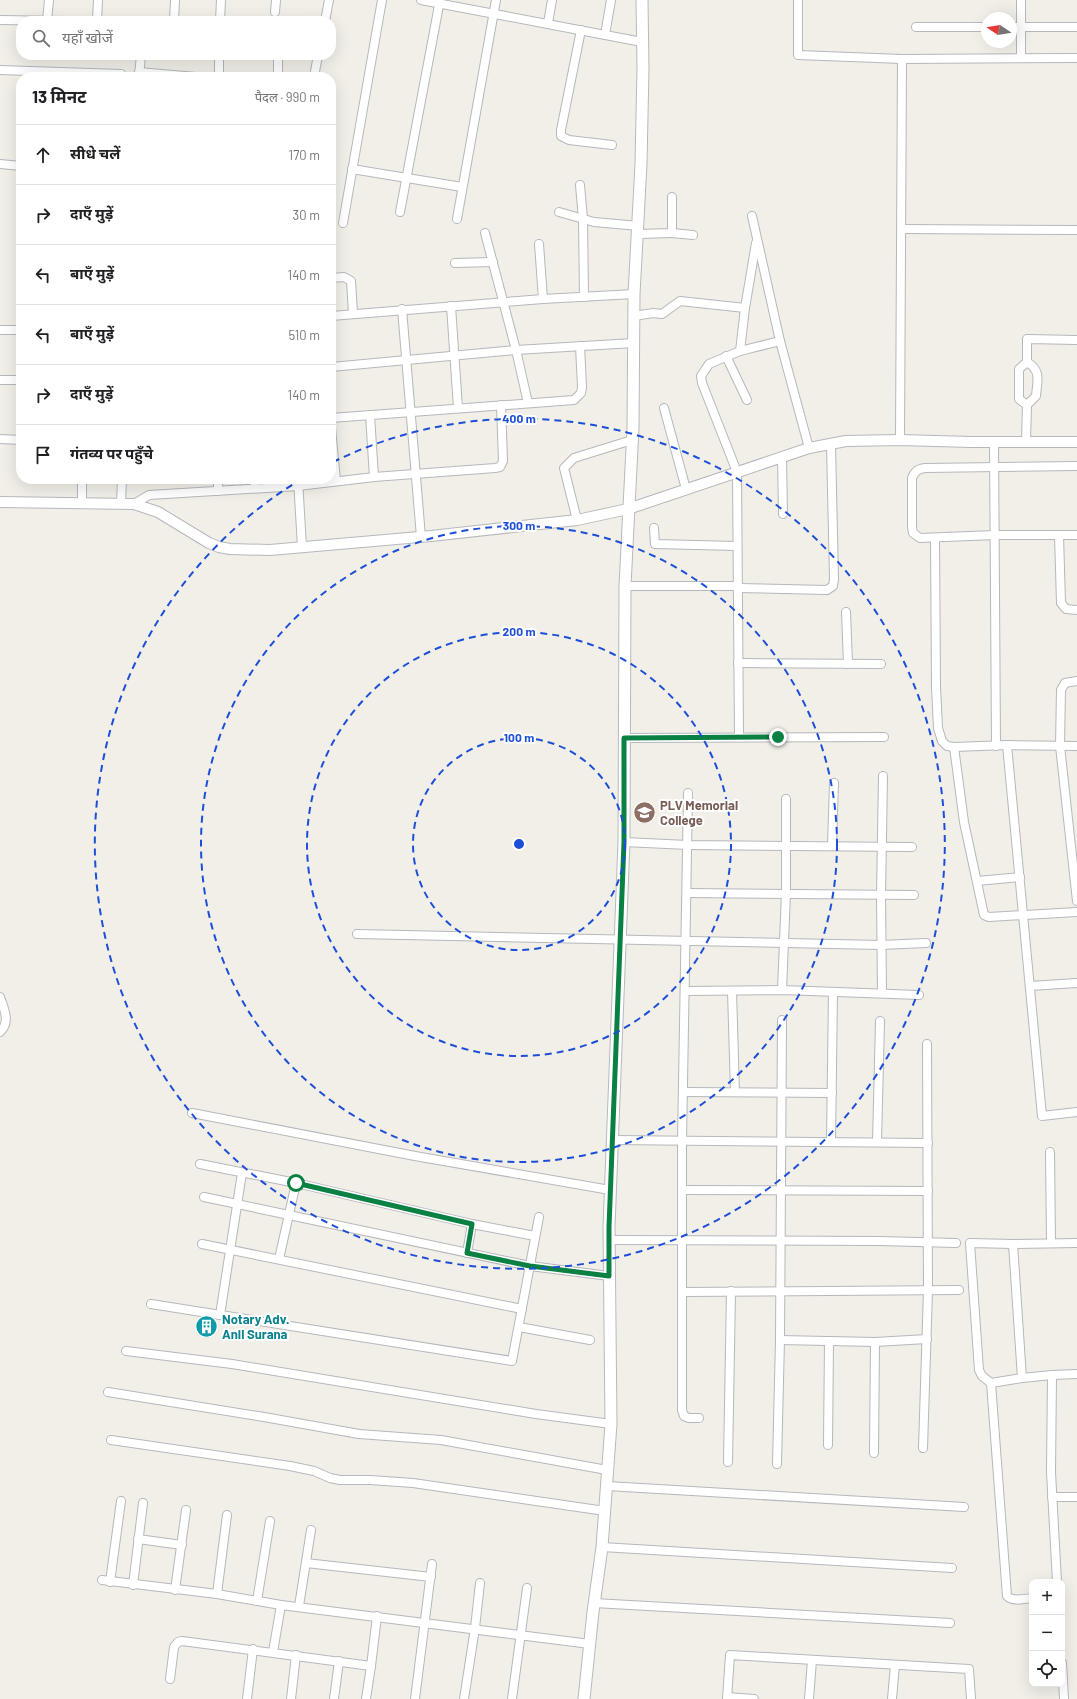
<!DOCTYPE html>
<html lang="hi">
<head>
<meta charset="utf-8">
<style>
  body { margin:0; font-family:Barlow,"Noto Sans Devanagari",sans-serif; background:#f2f2f2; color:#202124 }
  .controls { position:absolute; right:12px; bottom:12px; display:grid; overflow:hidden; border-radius:8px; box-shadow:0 4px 16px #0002 }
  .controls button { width:36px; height:36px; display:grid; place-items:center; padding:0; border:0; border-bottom:1px solid #e0e0e0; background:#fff; color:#202124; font:20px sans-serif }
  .compass { position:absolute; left:981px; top:12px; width:36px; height:36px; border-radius:50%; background:#fff; box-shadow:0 4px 16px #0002; rotate:282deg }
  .stop { position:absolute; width:12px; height:12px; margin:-9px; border:3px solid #0b8043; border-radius:50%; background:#fff }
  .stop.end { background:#0b8043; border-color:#fff; box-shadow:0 1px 4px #0008 }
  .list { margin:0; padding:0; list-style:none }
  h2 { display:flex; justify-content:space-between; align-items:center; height:52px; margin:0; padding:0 16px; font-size:17px }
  h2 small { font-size:13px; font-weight:400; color:#757577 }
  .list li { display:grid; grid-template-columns:26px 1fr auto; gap:12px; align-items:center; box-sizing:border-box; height:60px; padding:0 16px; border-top:1px solid #e0e0e0 }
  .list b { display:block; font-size:15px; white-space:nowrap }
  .list em { font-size:13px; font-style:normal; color:#757577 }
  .icon { flex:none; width:22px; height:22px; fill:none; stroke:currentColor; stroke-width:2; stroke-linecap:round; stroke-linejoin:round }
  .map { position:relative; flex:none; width:1077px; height:1699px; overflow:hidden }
  .search { position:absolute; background:#fff; box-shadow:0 4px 16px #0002; left:16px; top:16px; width:320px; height:44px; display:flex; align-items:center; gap:10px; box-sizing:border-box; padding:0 14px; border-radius:16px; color:#757577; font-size:15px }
  .panel { position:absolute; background:#fff; box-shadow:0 4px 16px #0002; left:16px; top:72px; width:320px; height:412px; border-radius:16px }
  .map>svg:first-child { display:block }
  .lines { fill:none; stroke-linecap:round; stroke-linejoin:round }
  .minor-casing { stroke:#b5b8bc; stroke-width:10 }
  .tertiary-casing { stroke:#b5b8bc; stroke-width:12 }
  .secondary-casing { stroke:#b6babf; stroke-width:13 }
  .minor { stroke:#fff; stroke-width:8 }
  .tertiary { stroke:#fff; stroke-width:10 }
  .secondary { stroke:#fff; stroke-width:11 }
  .route { stroke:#0b8043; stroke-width:5 }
  .ring { fill:none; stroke:#1d4ed8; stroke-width:2; stroke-dasharray:7 5 }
  .labels { text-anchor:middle; stroke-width:4; stroke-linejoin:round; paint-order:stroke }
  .education-label { font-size:13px; font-weight:bold; fill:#785e54; stroke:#fff; text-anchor:start }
  .culture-label { font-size:13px; font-weight:bold; fill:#0d838f; stroke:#fff; text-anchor:start }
  .centre { fill:#1d4ed8; stroke:#fff; stroke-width:2 }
  .ring-label { font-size:12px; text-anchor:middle; font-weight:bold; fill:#1d4ed8; stroke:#fff; stroke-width:4; stroke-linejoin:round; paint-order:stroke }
</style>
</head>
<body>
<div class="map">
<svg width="1077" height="1699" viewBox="0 0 1077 1699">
  <rect width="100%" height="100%" fill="#f1efe8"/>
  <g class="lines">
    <defs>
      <g id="minor">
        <polyline points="421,0 642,42"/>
        <polyline points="798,0 798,55 902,59"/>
        <polyline points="275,12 276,0"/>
        <polyline points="0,20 65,21"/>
        <polyline points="47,21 49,0"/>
        <polyline points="97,21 98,0"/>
        <polyline points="174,21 175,0"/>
        <polyline points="220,21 221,0"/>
        <polyline points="325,21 329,0"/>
        <polyline points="548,23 552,0"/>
        <polyline points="916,27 987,27"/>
        <polyline points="1011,27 1077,27"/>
        <polyline points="581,30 561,130 561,136 569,140 612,145"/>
        <polyline points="605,35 611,0"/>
        <polyline points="1021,58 1021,0"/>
        <polyline points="0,70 121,74"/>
        <polyline points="139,72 196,77"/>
        <polyline points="139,76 141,55"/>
        <polyline points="219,77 219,55"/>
        <polyline points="278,77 278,57"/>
        <polyline points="314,77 318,55"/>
        <polyline points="0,164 21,166"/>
        <polyline points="352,169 462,187"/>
        <polyline points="580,185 583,219 584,297"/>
        <polyline points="400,212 440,0"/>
        <polyline points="559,212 594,222 639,226"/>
        <polyline points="752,216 780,341 809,448"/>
        <polyline points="457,219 496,0"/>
        <polyline points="343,223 382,0"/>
        <polyline points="902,229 1077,230"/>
        <polyline points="485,233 516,350 528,403"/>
        <polyline points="672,233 693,235"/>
        <polyline points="639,234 672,233 672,197"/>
        <polyline points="539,244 543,299"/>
        <polyline points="455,263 493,262"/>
        <polyline points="331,278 344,277 351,281 353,313"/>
        <polyline points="451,306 458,408"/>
        <polyline points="402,309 421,537"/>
        <polyline points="331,316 543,299 634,294"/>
        <polyline points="634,316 653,313 662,314 680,301 745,308"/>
        <polyline points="0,330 21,330"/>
        <polyline points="740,351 745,308 756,243"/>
        <polyline points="726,356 747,400"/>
        <path d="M1027,362C1042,371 1037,381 1036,396L1027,405"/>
        <polyline points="331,367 516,350 634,343"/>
        <polyline points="0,380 21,380"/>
        <polyline points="664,408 686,489"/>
        <polyline points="370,415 374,477"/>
        <polyline points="331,418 574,400 581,393 582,387 580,346"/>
        <polyline points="331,428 336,481"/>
        <polyline points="0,439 21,440"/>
        <polyline points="900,440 902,59 1077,58"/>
        <polyline points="994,442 996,746"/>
        <polyline points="1026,442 1027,405 1019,399 1019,369 1027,362 1027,339 1077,340"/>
        <polyline points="782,457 783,514"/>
        <path d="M1077,466L925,468C918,469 915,471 912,478V527L913,533L920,538L995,535H1077"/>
        <polyline points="218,479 218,491"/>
        <polyline points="255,479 255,488"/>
        <polyline points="298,479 302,547"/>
        <polyline points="82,502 82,479"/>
        <polyline points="121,503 122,479"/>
        <polyline points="134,504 149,495 298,486 374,477 495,468 500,467 503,461 501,405"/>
        <polyline points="577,520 564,468 574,458 632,440"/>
        <polyline points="654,528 655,544 737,546"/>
        <polyline points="1059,535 1061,603 1066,609 1077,610"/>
        <polyline points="935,539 936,687 938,728 942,741 947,746 954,747 1007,745 1077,746"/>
        <polyline points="625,586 738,586"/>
        <polyline points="738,588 827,590 833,586 834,579 831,444"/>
        <polyline points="846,612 848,664"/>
        <polyline points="738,663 881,664"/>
        <polyline points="1077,681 1065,683 1061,690 1060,746 1077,901"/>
        <polyline points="739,737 737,472 702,383 701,376 709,364 740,351 780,341"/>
        <polyline points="624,738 884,737"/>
        <polyline points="1007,745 1042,1116 1077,1112"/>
        <polyline points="954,747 964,822 984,915 989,917 1077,912"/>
        <polyline points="688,793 682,1141 682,1410 684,1416 689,1418 699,1418"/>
        <polyline points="624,842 688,845 912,847"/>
        <polyline points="832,846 834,783"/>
        <polyline points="977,881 1020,877"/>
        <polyline points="687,893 914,895"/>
        <polyline points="357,934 881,945 926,943"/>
        <polyline points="1030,986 1077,983"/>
        <polyline points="782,990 786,893 786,799"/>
        <polyline points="685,991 782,990 919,995"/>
        <polyline points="732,991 735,1092"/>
        <polyline points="882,993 881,895 883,776"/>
        <path d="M0,997C4,1009 11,1022 0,1032"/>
        <polyline points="683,1092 832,1093"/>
        <polyline points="192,1113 415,1156 610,1190"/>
        <polyline points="612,1140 928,1143"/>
        <polyline points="831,1142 833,992"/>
        <polyline points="877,1142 880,1021"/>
        <polyline points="1050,1152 1051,1242"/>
        <polyline points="200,1164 296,1183 472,1224 535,1236"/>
        <polyline points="682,1190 928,1191"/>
        <polyline points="204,1197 530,1266 609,1276"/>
        <polyline points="609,1240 879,1241 956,1243"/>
        <polyline points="202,1244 522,1309"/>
        <polyline points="1013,1244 1077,1243"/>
        <polyline points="467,1253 472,1224"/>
        <polyline points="279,1259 296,1183"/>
        <polyline points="682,1292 959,1290"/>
        <polyline points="151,1304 512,1361 539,1217"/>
        <polyline points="220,1315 242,1173"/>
        <polyline points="519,1327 590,1340"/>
        <polyline points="780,1340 875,1342 927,1339"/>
        <polyline points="126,1351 232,1364 536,1414 611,1424"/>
        <polyline points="1052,1375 1051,1472 1057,1582"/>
        <polyline points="1022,1378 1052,1375 1077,1374"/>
        <path d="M991,1383L982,1376L979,1370L970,1243L1013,1244L1022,1378L991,1383L1007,1596C1013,1602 1024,1599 1032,1598"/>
        <polyline points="108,1392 264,1417 359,1434 441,1440 607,1470"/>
        <polyline points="111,1440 290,1466 314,1471 330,1478 340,1480 370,1480 413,1483 605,1511"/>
        <polyline points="828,1445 829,1341"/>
        <polyline points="923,1448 928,1290 927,1044"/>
        <polyline points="874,1453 875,1342"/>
        <polyline points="728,1462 731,1291"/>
        <polyline points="777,1464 780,1340 782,1020"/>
        <polyline points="607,1486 964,1507"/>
        <polyline points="1052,1497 1077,1497"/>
        <polyline points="138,1539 182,1545"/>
        <polyline points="602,1547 952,1568"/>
        <polyline points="306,1563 431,1577"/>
        <polyline points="102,1580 217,1594 281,1605 590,1644"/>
        <polyline points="110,1582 121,1501"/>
        <polyline points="133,1585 143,1503"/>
        <polyline points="175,1590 186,1510"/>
        <polyline points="217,1594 227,1515"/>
        <polyline points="257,1601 270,1521"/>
        <polyline points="594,1603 950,1623"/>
        <polyline points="299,1606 311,1530"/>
        <polyline points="273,1652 281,1605"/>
        <polyline points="1062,1663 1064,1699"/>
        <polyline points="170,1679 174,1647 178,1642 182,1641 371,1666 377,1616"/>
        <polyline points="727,1697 754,1699"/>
        <polyline points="247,1699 253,1649"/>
        <polyline points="291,1699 296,1655"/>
        <polyline points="334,1699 339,1661"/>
        <polyline points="366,1699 371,1666"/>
        <polyline points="415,1699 432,1564"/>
        <polyline points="464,1699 475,1628 480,1583"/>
        <polyline points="512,1699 527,1588"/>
        <polyline points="727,1699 730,1655 969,1669 971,1699"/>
        <polyline points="809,1699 812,1660"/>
        <polyline points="892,1699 895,1665"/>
      </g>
      <polyline id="tertiary" points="0,502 134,504 158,512 209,543 219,547 230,549 270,550 431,536 577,520 628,509 809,448 846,441 900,440 971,442 1077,442"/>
      <polyline id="secondary" points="584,1699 593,1612 602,1547 611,1424 609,1227 624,842 625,586 633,428 634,294 641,164 643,68 642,0"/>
    </defs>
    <!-- minor casing -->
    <use href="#minor" class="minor-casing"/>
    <!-- tertiary casing -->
    <use href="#tertiary" class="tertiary-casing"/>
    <!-- secondary casing -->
    <use href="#secondary" class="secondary-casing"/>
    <!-- minor -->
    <use href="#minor" class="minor"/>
    <!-- tertiary -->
    <use href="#tertiary" class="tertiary"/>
    <!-- secondary -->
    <use href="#secondary" class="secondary"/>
  </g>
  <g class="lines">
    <!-- route -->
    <polyline class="route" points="296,1183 472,1224 467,1253 530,1266 609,1276 609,1227 624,842 624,738 778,737"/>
  </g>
  <!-- distance rings -->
  <g class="ring">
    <circle cx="519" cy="844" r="106"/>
    <circle cx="519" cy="844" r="212"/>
    <circle cx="519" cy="844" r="318"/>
    <path d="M333 462A425 425 0 1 1 300 480"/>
  </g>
  <!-- icons -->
  <defs>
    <symbol id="university-disc" viewBox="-11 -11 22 22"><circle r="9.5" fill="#8d6e63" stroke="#fff"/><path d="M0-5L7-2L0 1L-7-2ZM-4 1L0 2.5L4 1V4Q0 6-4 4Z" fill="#fff"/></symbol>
    <symbol id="building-disc" viewBox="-11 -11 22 22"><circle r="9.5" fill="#0f9aa8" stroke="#fff"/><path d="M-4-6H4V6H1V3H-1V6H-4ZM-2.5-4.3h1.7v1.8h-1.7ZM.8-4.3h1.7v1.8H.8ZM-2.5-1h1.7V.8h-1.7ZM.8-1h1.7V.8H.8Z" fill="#fff"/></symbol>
  </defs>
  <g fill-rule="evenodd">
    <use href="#university-disc" x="632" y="800" width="25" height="25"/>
    <use href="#building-disc" x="194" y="1314" width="25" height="25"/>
  </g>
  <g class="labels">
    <!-- education labels -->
    <g class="education-label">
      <text x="660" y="810">PLV Memorial<tspan x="660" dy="15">College</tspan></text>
    </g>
    <!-- culture labels -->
    <g class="culture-label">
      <text x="222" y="1324">Notary Adv.<tspan x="222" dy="15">Anil Surana</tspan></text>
    </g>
  </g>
  <circle cx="519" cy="844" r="6" class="centre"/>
  <g class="ring-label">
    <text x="519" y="423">400 m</text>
    <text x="519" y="530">300 m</text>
    <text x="519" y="636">200 m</text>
    <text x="519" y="742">100 m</text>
  </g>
</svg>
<div class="controls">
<button>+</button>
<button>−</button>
<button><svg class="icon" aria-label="locate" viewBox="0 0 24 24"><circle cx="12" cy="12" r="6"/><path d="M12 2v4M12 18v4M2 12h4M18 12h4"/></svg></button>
</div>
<svg class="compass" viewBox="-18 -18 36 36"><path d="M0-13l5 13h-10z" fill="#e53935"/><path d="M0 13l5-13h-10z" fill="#757577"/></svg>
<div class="stop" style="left:296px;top:1183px"></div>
<div class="stop end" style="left:778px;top:737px"></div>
<div class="search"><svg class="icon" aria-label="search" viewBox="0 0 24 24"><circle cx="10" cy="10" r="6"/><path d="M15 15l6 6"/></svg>यहाँ खोजें</div>
<section class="panel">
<h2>13 मिनट<small>पैदल · 990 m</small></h2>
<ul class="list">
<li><svg class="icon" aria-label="ahead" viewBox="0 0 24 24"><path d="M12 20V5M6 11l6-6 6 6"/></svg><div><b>सीधे चलें</b></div><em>170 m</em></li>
<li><svg class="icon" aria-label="right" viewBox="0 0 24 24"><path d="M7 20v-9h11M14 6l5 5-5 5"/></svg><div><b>दाएँ मुड़ें</b></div><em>30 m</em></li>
<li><svg class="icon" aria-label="left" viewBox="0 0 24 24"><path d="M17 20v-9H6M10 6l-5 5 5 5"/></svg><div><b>बाएँ मुड़ें</b></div><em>140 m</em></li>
<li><svg class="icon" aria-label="left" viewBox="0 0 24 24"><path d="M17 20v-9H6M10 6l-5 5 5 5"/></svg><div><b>बाएँ मुड़ें</b></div><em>510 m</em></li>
<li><svg class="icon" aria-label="right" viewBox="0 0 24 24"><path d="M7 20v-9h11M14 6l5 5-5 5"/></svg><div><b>दाएँ मुड़ें</b></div><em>140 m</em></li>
<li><svg class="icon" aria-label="arrive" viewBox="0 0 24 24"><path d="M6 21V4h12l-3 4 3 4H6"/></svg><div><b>गंतव्य पर पहुँचे</b></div></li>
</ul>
</section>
</div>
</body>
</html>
